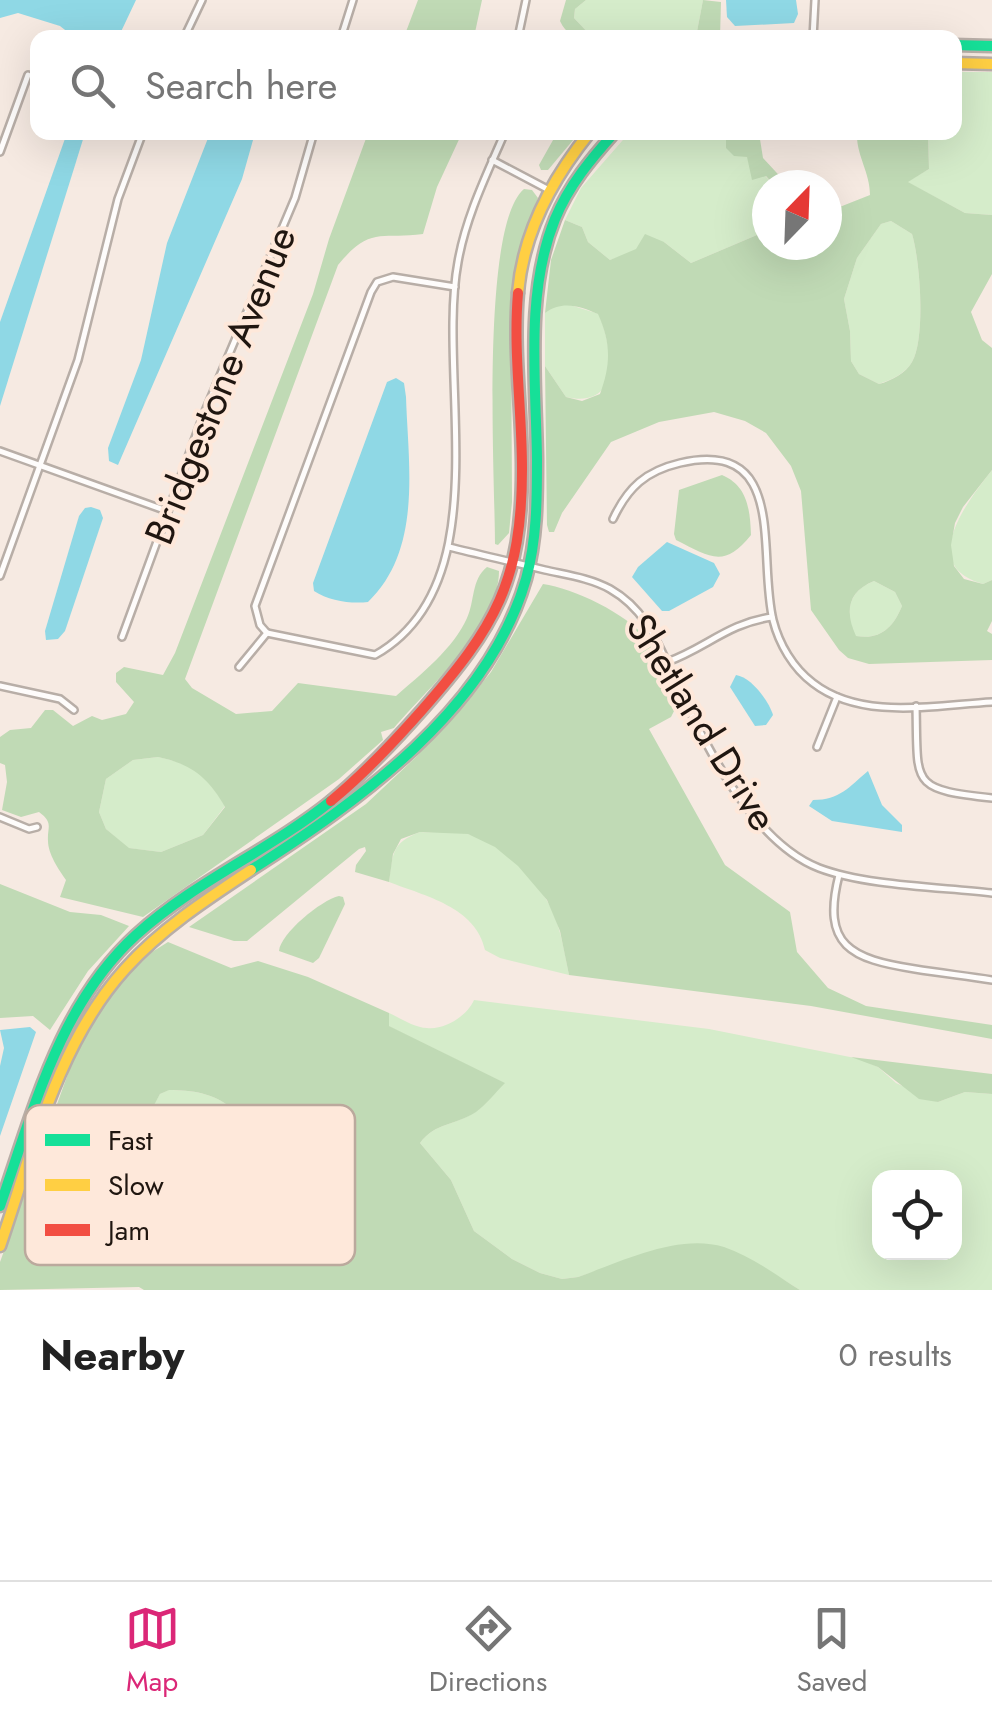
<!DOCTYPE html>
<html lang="en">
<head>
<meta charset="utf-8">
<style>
  body { margin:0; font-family:Jost,sans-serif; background:#f2f2f2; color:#222 }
  .controls { position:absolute; right:30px; bottom:30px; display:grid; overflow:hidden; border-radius:20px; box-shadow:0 10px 40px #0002 }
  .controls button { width:90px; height:90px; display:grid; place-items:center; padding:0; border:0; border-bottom:2px solid #e0e0e0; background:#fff; color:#222; font:50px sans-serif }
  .compass { position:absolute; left:752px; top:170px; width:90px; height:90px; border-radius:50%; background:#fff; box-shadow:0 10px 40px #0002; rotate:23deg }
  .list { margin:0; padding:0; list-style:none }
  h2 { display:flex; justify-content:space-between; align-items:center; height:130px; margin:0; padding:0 40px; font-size:42px }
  h2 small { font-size:32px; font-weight:400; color:#767676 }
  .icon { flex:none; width:55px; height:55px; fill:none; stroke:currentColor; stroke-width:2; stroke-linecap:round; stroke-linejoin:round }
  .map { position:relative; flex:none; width:992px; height:1290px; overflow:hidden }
  .search { position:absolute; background:#fff; box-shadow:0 10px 40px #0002; left:30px; right:30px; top:30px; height:110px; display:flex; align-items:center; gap:25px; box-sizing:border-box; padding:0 35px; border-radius:20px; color:#767676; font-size:38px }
  .sheet { height:290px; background:#fff }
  nav { display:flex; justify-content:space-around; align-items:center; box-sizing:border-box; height:140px; border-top:2px solid #e0e0e0; background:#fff; font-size:28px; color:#767676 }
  nav a { display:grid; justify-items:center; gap:5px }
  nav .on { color:#db2777 }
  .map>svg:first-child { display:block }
  .green { fill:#d5ecca; fill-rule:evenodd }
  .forest { fill:#c0dab5; fill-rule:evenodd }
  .water { fill:#8fd8e5 }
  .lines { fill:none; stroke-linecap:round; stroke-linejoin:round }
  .street-casing { stroke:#b8aea7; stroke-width:10 }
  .fast-casing { stroke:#b8aea7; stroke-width:15 }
  .slow-casing { stroke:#b8aea7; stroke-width:15 }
  .jam-casing { stroke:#b8aea7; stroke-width:15 }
  .street { stroke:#fefcfb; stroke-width:5 }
  .fast { stroke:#16e098; stroke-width:10 }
  .slow { stroke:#ffcf43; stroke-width:10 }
  .jam { stroke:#f24e42; stroke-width:10 }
  .labels { text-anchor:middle; stroke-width:8; stroke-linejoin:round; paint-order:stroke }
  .street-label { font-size:40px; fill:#201610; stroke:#fee8da }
  .key { fill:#fee8da; stroke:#bba99d; stroke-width:2.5 }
  .key-label { font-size:28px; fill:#201610 }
</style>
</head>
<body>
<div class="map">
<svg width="992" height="1290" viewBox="0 0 992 1290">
  <rect width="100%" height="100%" fill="#f6eae2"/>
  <!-- green -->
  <g class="green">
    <polygon points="586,0 703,0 696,37 592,37 574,18 575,9"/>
    <polygon points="955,72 992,72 992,215 965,213 907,182 929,169 928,133 954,132"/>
    <polygon points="629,133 726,133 727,148 747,157 774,185 767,185 764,232 691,263 664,242 610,260 588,242 582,227 565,220 581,188"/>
    <path d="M891,221L912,234C920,260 926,338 912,362C906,373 891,380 879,384L859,374L851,361L850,331L844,299L857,258L881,224Z"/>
    <path d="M567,304L599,314C612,347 623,410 566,397L545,366V313L553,307Z"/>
    <path d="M992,470V580L983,584C917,566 967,502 992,470Z"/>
    <path d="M874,581L895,592L902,606C893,628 880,640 855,636C845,612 847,592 874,581Z"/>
    <path d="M158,757C195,765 206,775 225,806L203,835L161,852L128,848L106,829L99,812L106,779L133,760Z"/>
    <path d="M420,832C435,833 453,830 468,834C498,841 530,873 546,899C560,921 564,950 569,975L500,958L485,950C476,907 425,896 389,882C393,854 391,843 420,832Z"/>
    <path d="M474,1000L709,1029L860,1059L878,1067L896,1083L938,1102L965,1092L992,1094V1290H800L753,1261L708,1244L678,1245L578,1277L562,1279L540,1273L512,1259L474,1231L451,1180L420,1143C436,1122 454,1126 475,1112C486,1105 495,1092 504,1083L388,1026L389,1013C400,1018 415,1028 427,1028C445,1030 467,1016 474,1000ZM880,1178H954V1252H880Z"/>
    <path d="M168,1090C191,1090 215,1093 232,1109V1121L223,1150L163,1127L153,1106L160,1094Z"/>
  </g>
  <!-- forest -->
  <g class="forest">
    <polygon points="418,0 482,0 474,37 404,37"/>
    <path d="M566,0H586L575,9L574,18L592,37C577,38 567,36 560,21Z"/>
    <polygon points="703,0 721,2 720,37 696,37"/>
    <path d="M368,133H462L437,187L423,234C381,240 371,225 338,265L185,679L192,688L236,714L272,711L298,683L396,696C420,675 454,648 467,618C475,601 471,580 487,567L499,571C499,626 427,689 394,728L381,732L383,740L339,779L143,917L60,897L66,880C59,870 48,854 48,841C47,827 54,823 39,812L21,817L2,810L7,782L5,765L0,763V737L10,730L31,728L45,710H53L73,726L92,716L102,720L126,714L134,702L116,682V673L124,667L163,675L175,653L313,294L329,239ZM158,757C191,764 208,777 225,807L203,835L161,852L129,848L106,829L99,812L106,779L133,760Z"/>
    <polygon points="557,133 579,133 548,170 541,170 539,165"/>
    <polygon points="726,133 759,133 763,158 788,185 774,185 766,176 752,180 747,157 734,156 726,148"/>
    <path d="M857,133H928L929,169L908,182L965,213L992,215V274L971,312L982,340L992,348V470L963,507L955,523L951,545L954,566L964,579L983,584L992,580V621L987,631L992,634V660L869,664L848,658L839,650L811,610L801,491L791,466L766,433L745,421L714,412L659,422L611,442L562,513L554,532H549L547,525L545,366L566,397L582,401L600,394C611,364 611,343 598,314C580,306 562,300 545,313L551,260L565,220L582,227L588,242L610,260L636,249L645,234L664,242L691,263L764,232L767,218V245H827V212L870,195C870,172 856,155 857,133ZM891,221L912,234C920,260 926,338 912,362C906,373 891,381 879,384L859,374L851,361L850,331L844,299L857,258L881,224ZM874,581L895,592L902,606C893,628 880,640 856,636C845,612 847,592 874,581Z"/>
    <path d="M524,189L532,190L538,198L514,273L511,314L512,502L509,533L498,545L495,544C495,480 480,226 524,189Z"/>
    <path d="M722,475C748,486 750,510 751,535C724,569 710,557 676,540L674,534L679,490Z"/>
    <path d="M543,584C573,588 627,614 646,638C658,654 666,691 674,711L671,717L649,729L725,865L790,912L797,952L828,988L866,1006L992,1025V1039L811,1006L569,975L560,931L547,900L518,866L495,847L468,834L420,832L401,839L393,854L389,882L355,872L356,865L366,851L365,847L359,849L247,941H234L189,927L366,804L415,758L473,694L491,672Z"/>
    <polygon points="0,884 70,912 101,915 129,926 88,971 50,1030 33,1016 0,1018"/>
    <path d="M339,896L343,897L345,904L319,958L313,963L279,951C280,934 321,900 339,896Z"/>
    <path d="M168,942L231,968L258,961L308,977L389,1013V1026L505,1083C496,1092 486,1105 476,1112C454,1126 436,1122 420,1143L451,1180L474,1231L512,1259L540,1273L562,1279L578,1277C621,1262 678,1233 724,1247C751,1256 776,1275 800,1290H144L139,1287L0,1290V1262L82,1035L107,995L152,952ZM169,1090C191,1090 215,1093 232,1109V1121L223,1149L163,1127L153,1107L160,1094Z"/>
    <polygon points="851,1057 992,1074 992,1094 965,1092 938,1102 919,1099 878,1067"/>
  </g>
  <!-- water -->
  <g class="water">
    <polygon points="0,0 136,0 118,38 74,37 60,26 18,13 0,18"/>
    <polygon points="726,0 796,0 798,14 794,23 735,26 727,17"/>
    <polygon points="67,133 85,133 0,406 0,322"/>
    <polygon points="210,133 255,133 242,179 118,465 109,461 108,448 141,360 167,243"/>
    <path d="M396,378L404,383L406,397C408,464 423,549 368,602C351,604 329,601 314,591L313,583L387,382Z"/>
    <polygon points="91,507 100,510 103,518 65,631 58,639 46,640 45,631 79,516 85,508"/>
    <polygon points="667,542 714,563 720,574 713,587 669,611 662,611 632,577 638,567"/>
    <path d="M736,675C751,677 769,701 773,715L766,725L755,726L730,687Z"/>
    <path d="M868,771L882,805L902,825V832L832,821L809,806L813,800C840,800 849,787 868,771Z"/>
    <polygon points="30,1027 36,1032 0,1136 0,1066 4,1048 0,1030"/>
  </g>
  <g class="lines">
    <defs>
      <g id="street">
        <polyline points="184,38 202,0"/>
        <polyline points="341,38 353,0"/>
        <polyline points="518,38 526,0"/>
        <polyline points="813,38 815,0"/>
        <polyline points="0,152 28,75"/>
        <polyline points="492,160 549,190"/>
        <polyline points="0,451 167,511"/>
        <path d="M613,519C628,487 646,471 680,463C789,438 757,554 773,620C779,644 793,668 813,683C862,721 935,705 992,702"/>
        <path d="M449,547C481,555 513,562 545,570C567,575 590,578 610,589C647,610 658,644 675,680C704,743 752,842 819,868C866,886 941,887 992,893"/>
        <polyline points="0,576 78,360 118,199 143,132"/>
        <path d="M267,633L375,655C501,584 436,379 458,262C466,216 487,174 505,132"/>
        <polyline points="267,633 260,625 255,606 371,292 377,282 393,277 455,287"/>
        <polyline points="122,637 203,416 295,198 314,132"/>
        <path d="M667,662C706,648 728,623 772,617"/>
        <polyline points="239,667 267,633"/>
        <polyline points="0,686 60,699 74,710"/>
        <path d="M916,706C918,785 909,789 992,798"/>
        <polyline points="817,747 837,697"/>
        <polyline points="0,817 29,829 37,827"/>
        <path d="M839,875C821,946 851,959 915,969C940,973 966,976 992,980"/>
      </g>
      <g id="fast">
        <polyline points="954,45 992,46"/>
        <path d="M251,870C359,801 489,709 526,579C537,539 537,500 537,459C536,381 525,293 555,219C569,185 591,159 615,132"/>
        <path d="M0,1206C33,1112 59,1005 136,935C194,882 270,850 331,801"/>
      </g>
      <g id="slow">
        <polyline points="954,63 992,64"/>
        <path d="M518,293C523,232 552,179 590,132"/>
        <path d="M0,1246C32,1153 57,1044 125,969C161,929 207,899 251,870"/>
      </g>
      <path id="jam" d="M331,801C365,773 394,742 423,709C495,627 522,581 522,469C522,410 513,351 518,293"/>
    </defs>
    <!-- street casing -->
    <use href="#street" class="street-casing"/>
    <!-- fast casing -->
    <use href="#fast" class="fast-casing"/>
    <!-- slow casing -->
    <use href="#slow" class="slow-casing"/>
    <!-- jam casing -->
    <use href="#jam" class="jam-casing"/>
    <!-- street -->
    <use href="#street" class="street"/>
    <!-- fast -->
    <use href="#fast" class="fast"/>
    <!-- slow -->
    <use href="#slow" class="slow"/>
    <!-- jam -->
    <use href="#jam" class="jam"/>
  </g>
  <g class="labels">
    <!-- street labels -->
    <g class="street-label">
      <text transform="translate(220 385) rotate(-68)" y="14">Bridgestone Avenue</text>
      <text transform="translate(702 722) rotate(58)" y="14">Shetland Drive</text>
    </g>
  </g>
  <!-- legend -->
  <rect x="25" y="1105" width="330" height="160" rx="15" class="key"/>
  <rect x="45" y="1134" width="45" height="12" fill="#16e098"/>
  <rect x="45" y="1179" width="45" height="12" fill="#ffcf43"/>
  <rect x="45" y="1224" width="45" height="12" fill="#f24e42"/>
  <g class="key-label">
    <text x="108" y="1150">Fast</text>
    <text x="108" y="1195">Slow</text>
    <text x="108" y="1240">Jam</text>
  </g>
</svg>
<div class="controls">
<button><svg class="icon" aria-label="locate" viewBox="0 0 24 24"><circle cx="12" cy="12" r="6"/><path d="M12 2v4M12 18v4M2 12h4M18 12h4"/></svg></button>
</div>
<svg class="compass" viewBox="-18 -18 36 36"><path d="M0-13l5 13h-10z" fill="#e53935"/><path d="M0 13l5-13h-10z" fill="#767676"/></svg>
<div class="search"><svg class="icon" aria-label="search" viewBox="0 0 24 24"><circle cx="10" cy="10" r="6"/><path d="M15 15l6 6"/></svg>Search here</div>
</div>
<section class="sheet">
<h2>Nearby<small>0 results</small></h2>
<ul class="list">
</ul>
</section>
<nav>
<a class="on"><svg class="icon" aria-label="map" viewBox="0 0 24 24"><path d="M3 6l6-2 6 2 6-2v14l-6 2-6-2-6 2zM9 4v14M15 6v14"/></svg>Map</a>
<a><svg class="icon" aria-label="directions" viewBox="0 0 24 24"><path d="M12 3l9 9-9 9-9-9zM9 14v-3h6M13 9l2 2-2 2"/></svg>Directions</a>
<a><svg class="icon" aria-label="saved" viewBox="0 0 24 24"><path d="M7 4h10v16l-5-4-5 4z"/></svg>Saved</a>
</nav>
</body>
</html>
